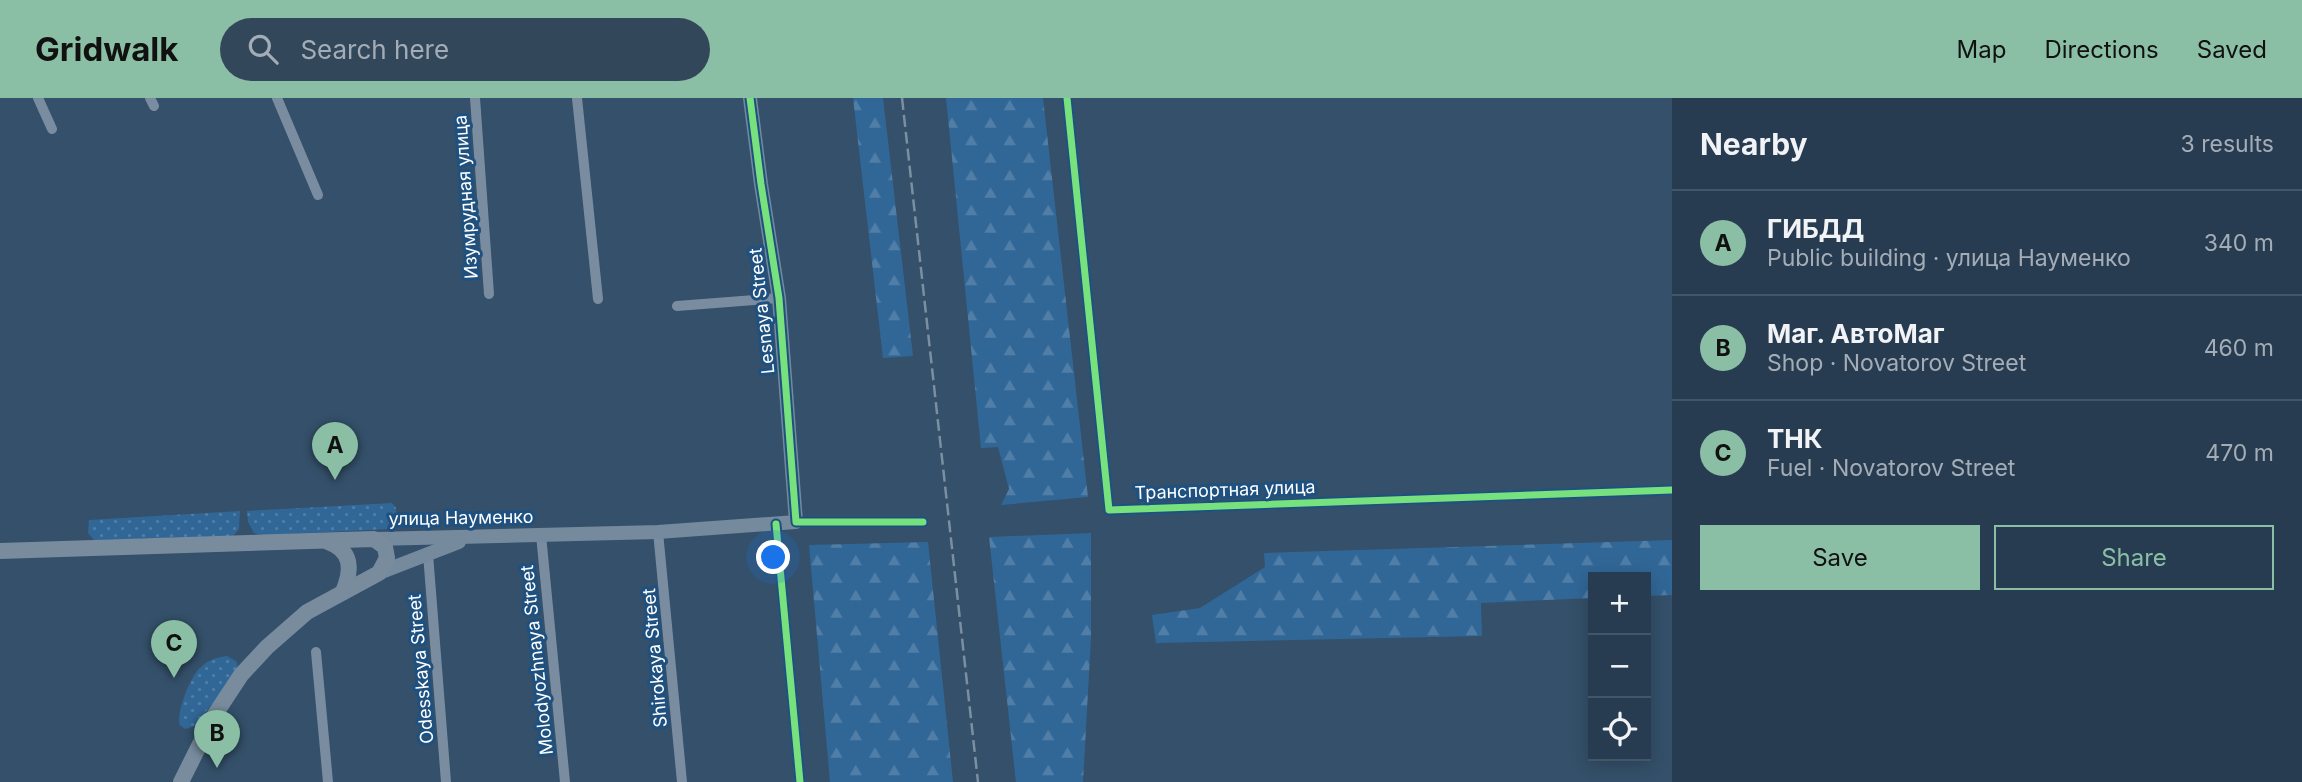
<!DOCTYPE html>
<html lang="en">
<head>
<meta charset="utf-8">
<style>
  body { margin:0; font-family:Inter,sans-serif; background:#33475a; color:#f1f3f6 }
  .controls { position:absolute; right:21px; bottom:21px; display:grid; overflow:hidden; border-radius:0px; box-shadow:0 4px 18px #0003 }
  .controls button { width:63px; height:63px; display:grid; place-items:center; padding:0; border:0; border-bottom:2px solid #435667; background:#273c50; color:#f1f3f6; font:35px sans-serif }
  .you { position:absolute; left:774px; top:460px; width:24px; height:24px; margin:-18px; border:5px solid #fff; border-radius:50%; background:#1a73e8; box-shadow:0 0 0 10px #1a73e833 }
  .badge { display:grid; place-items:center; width:46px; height:46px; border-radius:50%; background:#8abfa5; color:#111; font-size:23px; font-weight:700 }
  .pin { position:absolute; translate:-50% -58px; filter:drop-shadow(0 2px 4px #0008) }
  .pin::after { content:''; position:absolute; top:37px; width:24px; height:21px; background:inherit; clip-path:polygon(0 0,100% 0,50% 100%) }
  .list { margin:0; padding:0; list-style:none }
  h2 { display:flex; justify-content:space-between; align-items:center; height:91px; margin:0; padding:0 28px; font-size:30px }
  h2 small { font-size:23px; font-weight:400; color:#a4adb7 }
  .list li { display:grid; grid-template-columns:46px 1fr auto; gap:21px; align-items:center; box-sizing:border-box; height:105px; padding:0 28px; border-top:2px solid #435667 }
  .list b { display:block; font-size:26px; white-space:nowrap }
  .list p { margin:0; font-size:23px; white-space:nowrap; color:#a4adb7 }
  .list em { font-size:23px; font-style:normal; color:#a4adb7 }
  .actions { display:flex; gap:14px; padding:21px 28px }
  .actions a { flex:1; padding:16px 0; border:2px solid #8abfa5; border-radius:0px; text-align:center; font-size:24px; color:#8abfa5 }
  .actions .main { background:#8abfa5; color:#111 }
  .icon { flex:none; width:38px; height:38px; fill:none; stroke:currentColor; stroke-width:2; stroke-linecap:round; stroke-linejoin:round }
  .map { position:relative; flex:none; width:1672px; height:684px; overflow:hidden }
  header { display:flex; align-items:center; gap:42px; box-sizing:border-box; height:98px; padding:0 35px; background:#8abfa5; color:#111 }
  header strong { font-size:33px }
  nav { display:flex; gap:38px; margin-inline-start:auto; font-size:24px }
  .search { width:490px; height:63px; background:#33475a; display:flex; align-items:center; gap:18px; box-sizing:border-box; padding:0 24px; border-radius:38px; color:#a4adb7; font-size:26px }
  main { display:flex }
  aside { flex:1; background:#273c50 }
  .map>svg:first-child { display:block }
  .grass { fill:url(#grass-dots) }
  .forest { fill:url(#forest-firs) }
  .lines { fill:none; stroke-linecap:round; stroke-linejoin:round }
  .street { stroke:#7a8da0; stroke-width:10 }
  .secondary { stroke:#758a9d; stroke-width:14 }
  .primary { stroke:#788c9e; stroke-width:16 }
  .rail { stroke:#7b8fa0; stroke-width:2.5; stroke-dasharray:12 5; stroke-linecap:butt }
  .cycleway-casing { stroke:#1e5180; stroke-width:11 }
  .cycleway { stroke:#77e17e; stroke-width:7 }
  .labels { text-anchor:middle; stroke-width:6; stroke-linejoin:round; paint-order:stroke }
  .street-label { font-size:18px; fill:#fff; stroke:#1e5180 }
</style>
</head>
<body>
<header>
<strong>Gridwalk</strong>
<div class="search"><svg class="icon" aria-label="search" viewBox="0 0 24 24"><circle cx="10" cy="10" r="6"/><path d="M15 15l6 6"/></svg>Search here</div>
<nav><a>Map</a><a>Directions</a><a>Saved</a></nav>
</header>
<main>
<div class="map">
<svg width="1672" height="684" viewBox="0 0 1672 684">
  <defs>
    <pattern id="grass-dots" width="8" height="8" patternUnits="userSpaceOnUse" patternTransform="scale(1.75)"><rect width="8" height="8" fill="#316797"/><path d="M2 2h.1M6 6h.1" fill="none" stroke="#507ea7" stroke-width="1.8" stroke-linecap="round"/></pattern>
    <pattern id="forest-firs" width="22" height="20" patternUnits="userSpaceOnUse" patternTransform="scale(1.75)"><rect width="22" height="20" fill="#316797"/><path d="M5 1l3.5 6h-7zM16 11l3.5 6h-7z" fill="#507ea7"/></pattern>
  </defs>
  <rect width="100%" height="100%" fill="#34506a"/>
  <!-- grass -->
  <g class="grass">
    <polygon points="392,405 396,410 396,426 391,431 263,437 254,435 248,424 247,413"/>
    <polygon points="240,413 239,431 233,438 94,442 88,435 89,422"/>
    <path d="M227,558L237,564L238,572L195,628L185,631L180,627C176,615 190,578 201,569C208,562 218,559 227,558Z"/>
  </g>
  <!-- forest -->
  <g class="forest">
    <polygon points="853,0 883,0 913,258 883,260"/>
    <polygon points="946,0 1043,0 1088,399 1001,407 1009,391 998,349 981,350"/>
    <polygon points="1091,435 1091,540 1083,684 1016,684 989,439"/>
    <polygon points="1672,442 1672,497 1646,498 1646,479 1593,479 1593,500 1481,505 1482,538 1156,545 1152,517 1200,510 1265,469 1264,455"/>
    <polygon points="928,444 953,684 830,684 809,447"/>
  </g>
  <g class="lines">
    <!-- street -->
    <g class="street">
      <polyline points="38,0 52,31"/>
      <polyline points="150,0 154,8"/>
      <polyline points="277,0 318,97"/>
      <polyline points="475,0 489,196"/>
      <polyline points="577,0 598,201"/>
      <polyline points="1067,0 1109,412 1672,392"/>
      <polyline points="677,208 779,200"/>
      <polyline points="796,424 923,424"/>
      <polyline points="776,426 800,684"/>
      <polyline points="658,434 682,684"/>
      <polyline points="541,437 565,684"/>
      <polyline points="428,456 446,684"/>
      <polyline points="316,554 328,684"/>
    </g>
    <!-- secondary -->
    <g class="secondary">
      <polyline points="374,441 658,434 796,424 779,200 761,86 750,0"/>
      <polyline points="379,475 459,444"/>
    </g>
    <!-- primary -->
    <g class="primary">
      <path d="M328,444C353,453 352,472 343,494"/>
      <polyline points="0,453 374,441 385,449 387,460 379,475 307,514 267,549 241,577 214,618 181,684"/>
    </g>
    <!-- rail -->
    <polyline class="rail" points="902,0 978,684"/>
    <defs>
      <g id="cycleway">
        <polyline points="750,0 761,86 779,200 796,424 923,424"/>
        <polyline points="1067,0 1109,412 1672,392"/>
        <polyline points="776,426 800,684"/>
      </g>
    </defs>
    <!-- cycleway casing -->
    <use href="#cycleway" class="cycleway-casing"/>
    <!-- cycleway -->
    <use href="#cycleway" class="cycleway"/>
  </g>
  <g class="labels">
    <!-- street labels -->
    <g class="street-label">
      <text transform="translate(466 99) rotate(-94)" y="6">Изумрудная улица</text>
      <text transform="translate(762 213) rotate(-96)" y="6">Lesnaya Street</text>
      <text transform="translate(1225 392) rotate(-2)" y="6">Транспортная улица</text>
      <text transform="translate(461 420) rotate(-1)" y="6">улица Науменко</text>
      <text transform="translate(655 560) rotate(-95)" y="6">Shirokaya Street</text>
      <text transform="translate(537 562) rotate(-96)" y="6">Molodyozhnaya Street</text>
      <text transform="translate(421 571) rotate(-95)" y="6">Odesskaya Street</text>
    </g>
  </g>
</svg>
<div class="controls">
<button>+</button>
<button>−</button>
<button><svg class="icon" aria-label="locate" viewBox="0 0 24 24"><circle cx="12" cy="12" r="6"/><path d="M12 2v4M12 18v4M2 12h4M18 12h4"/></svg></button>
</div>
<div class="you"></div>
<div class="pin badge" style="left:335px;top:382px">A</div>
<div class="pin badge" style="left:217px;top:670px">B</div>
<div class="pin badge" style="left:174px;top:580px">C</div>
</div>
<aside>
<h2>Nearby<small>3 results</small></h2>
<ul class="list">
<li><span class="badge">A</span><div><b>ГИБДД</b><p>Public building · улица Науменко</p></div><em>340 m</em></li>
<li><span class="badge">B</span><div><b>Маг. АвтоМаг</b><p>Shop · Novatorov Street</p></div><em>460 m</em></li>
<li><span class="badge">C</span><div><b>ТНК</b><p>Fuel · Novatorov Street</p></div><em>470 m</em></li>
</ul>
<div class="actions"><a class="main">Save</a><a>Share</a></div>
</aside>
</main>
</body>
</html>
